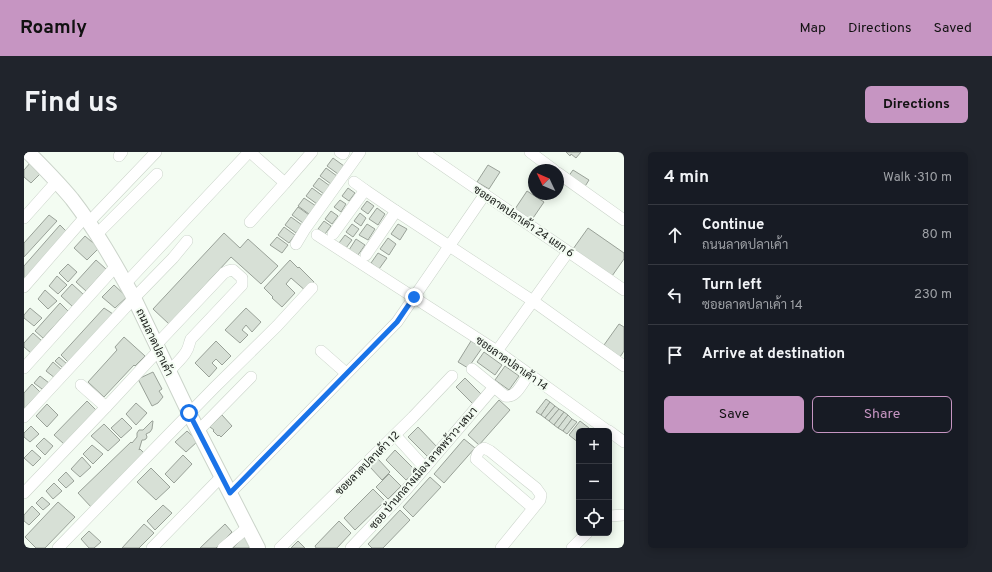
<!DOCTYPE html>
<html lang="en">
<head>
<meta charset="utf-8">
<style>
  body { margin:0; font-family:Overpass,Sarabun,sans-serif; background:#20242c; color:#f1f3f6 }
  .controls { position:absolute; right:12px; bottom:12px; display:grid; overflow:hidden; border-radius:6px; box-shadow:0 2px 10px #0003 }
  .controls button { width:36px; height:36px; display:grid; place-items:center; padding:0; border:0; border-bottom:1px solid #363941; background:#171b24; color:#f1f3f6; font:20px sans-serif }
  .compass { position:absolute; left:504px; top:12px; width:36px; height:36px; border-radius:50%; background:#171b24; box-shadow:0 2px 10px #0003; rotate:314deg }
  .stop { position:absolute; width:12px; height:12px; margin:-9px; border:3px solid #1a73e8; border-radius:50%; background:#fff }
  .stop.end { background:#1a73e8; border-color:#fff; box-shadow:0 1px 4px #0008 }
  .list { margin:0; padding:0; list-style:none }
  h2 { display:flex; justify-content:space-between; align-items:center; height:52px; margin:0; padding:0 16px; font-size:17px }
  h2 small { font-size:13px; font-weight:400; color:#9ea1a6 }
  .list li { display:grid; grid-template-columns:26px 1fr auto; gap:12px; align-items:center; box-sizing:border-box; height:60px; padding:0 16px; border-top:1px solid #363941 }
  .list b { display:block; font-size:15px; white-space:nowrap }
  .list p { margin:0; font-size:13px; white-space:nowrap; color:#9ea1a6 }
  .list em { font-size:13px; font-style:normal; color:#9ea1a6 }
  .actions { display:flex; gap:8px; padding:12px 16px }
  .actions a { flex:1; padding:9px 0; border:1px solid #c695c2; border-radius:6px; text-align:center; font-size:14px; color:#c695c2 }
  .actions .main { background:#c695c2; color:#111 }
  .icon { flex:none; width:22px; height:22px; fill:none; stroke:currentColor; stroke-width:2; stroke-linecap:round; stroke-linejoin:round }
  .map { position:relative; flex:none; width:600px; height:396px; overflow:hidden; border-radius:6px }
  header { display:flex; align-items:center; gap:24px; box-sizing:border-box; height:56px; padding:0 20px; background:#c695c2; color:#111 }
  header strong { font-size:19px }
  nav { display:flex; gap:22px; margin-inline-start:auto; font-size:14px }
  .intro { display:flex; align-items:center; justify-content:space-between; box-sizing:border-box; height:96px; padding:0 24px }
  h1 { margin:0; font-size:28px }
  .button { padding:10px 18px; border-radius:6px; background:#c695c2; color:#111; font-size:14px; font-weight:700 }
  main { display:flex; gap:24px; padding:0 24px }
  aside { flex:1; background:#171b24; border-radius:6px; box-shadow:0 2px 10px #0003 }
  .map>svg:first-child { display:block }
  .building { fill:#d7e0d6; stroke:#99a198 }
  .lines { fill:none; stroke-linecap:round; stroke-linejoin:round }
  .minor-casing { stroke:#cbd4ca; stroke-width:12 }
  .major-casing { stroke:#cbd4ca; stroke-width:16 }
  .minor { stroke:#fff; stroke-width:11 }
  .major { stroke:#fff; stroke-width:14 }
  .route { stroke:#1a73e8; stroke-width:5 }
  .labels { text-anchor:middle; stroke-width:4; stroke-linejoin:round; paint-order:stroke }
  .street-label { font-size:11px; fill:#171a17; stroke:#f3fcf2 }
</style>
</head>
<body>
<header>
<strong>Roamly</strong>
<nav><a>Map</a><a>Directions</a><a>Saved</a></nav>
</header>
<div class="intro"><h1>Find us</h1><a class="button">Directions</a></div>
<main>
<div class="map">
<svg width="600" height="396" viewBox="0 0 600 396">
  <rect width="100%" height="100%" fill="#f3fcf2"/>
  <!-- building -->
  <g class="building">
    <polygon points="542,0 557,0 552,6 547,2 546,4"/>
    <polygon points="309,6 320,14 314,22 303,14"/>
    <polygon points="7,10 18,20 7,31 0,25 0,18"/>
    <polygon points="464,13 476,20 465,37 453,30"/>
    <polygon points="302,16 313,24 307,32 296,24"/>
    <polygon points="549,18 565,28 560,36 544,25"/>
    <polygon points="295,26 306,34 300,42 289,34"/>
    <polygon points="288,36 299,44 293,52 282,44"/>
    <polygon points="324,36 331,41 325,49 318,44"/>
    <polygon points="503,39 520,50 507,69 491,57"/>
    <polygon points="280,46 292,54 285,62 274,54"/>
    <polygon points="316,48 322,52 317,60 310,55"/>
    <polygon points="343,49 350,54 344,62 337,57"/>
    <polygon points="274,55 285,63 279,71 268,63"/>
    <polygon points="353,56 361,62 354,73 345,67"/>
    <polygon points="307,59 314,64 308,72 301,67"/>
    <polygon points="336,61 342,66 337,74 330,69"/>
    <polygon points="25,63 33,69 0,105 0,91"/>
    <polygon points="267,65 278,73 272,81 261,73"/>
    <polygon points="300,69 307,74 301,82 294,77"/>
    <polygon points="328,72 335,77 329,85 322,80"/>
    <polygon points="343,72 351,77 344,88 335,83"/>
    <polygon points="374,72 383,77 376,88 367,82"/>
    <polygon points="36,73 43,80 0,129 0,114"/>
    <polygon points="260,75 271,83 265,91 254,83"/>
    <polygon points="564,76 600,101 600,107 588,124 549,97"/>
    <polygon points="200,81 216,96 224,87 254,114 237,132 207,105 145,172 129,157"/>
    <polygon points="321,83 328,88 322,96 315,91"/>
    <polygon points="61,84 75,96 63,108 50,96"/>
    <polygon points="253,85 264,93 258,101 246,93"/>
    <polygon points="364,86 372,92 365,103 356,97"/>
    <polygon points="332,87 341,93 334,103 325,98"/>
    <polygon points="354,101 363,106 355,117 347,111"/>
    <polygon points="72,108 82,117 62,139 52,130"/>
    <polygon points="266,108 274,116 275,115 290,130 283,140 267,126 262,132 271,141 258,155 248,146 249,145 240,136"/>
    <polygon points="44,112 53,120 44,130 35,121"/>
    <polygon points="33,124 43,133 34,142 25,134"/>
    <polygon points="48,132 60,143 49,155 37,144"/>
    <polygon points="90,133 103,145 91,156 78,145"/>
    <polygon points="21,138 33,149 24,157 14,147"/>
    <polygon points="36,151 44,159 19,186 11,179"/>
    <polygon points="6,156 18,166 10,174 0,166 0,163"/>
    <polygon points="80,156 89,162 45,211 37,203"/>
    <polygon points="222,156 237,170 228,180 222,173 218,178 224,183 216,191 201,178"/>
    <polygon points="595,172 600,175 600,199 596,205 580,193"/>
    <polygon points="9,181 18,189 7,201 0,195 0,191"/>
    <polygon points="100,185 121,204 111,214 110,213 80,245 64,230 93,198 91,195"/>
    <polygon points="192,189 207,204 198,213 192,207 188,211 193,216 185,225 171,211"/>
    <polygon points="447,189 458,196 444,216 434,210"/>
    <polygon points="460,200 478,213 471,223 453,210"/>
    <polygon points="35,205 43,212 39,216 31,209"/>
    <polygon points="29,210 38,218 31,226 22,219"/>
    <polygon points="481,214 495,224 485,238 471,228"/>
    <polygon points="129,220 138,237 135,239 139,245 134,251 128,254 114,227"/>
    <polygon points="16,224 25,231 18,237 10,231"/>
    <polygon points="441,226 458,243 449,252 432,235"/>
    <polygon points="8,232 16,240 0,257 0,241"/>
    <polygon points="522,247 526,250 517,263 512,260"/>
    <polygon points="475,248 486,258 455,293 444,283"/>
    <polygon points="63,249 72,258 40,292 30,283"/>
    <polygon points="526,250 531,254 521,266 517,263"/>
    <polygon points="112,251 123,261 112,273 102,262"/>
    <polygon points="23,252 34,263 23,275 12,264"/>
    <polygon points="531,254 535,257 525,269 521,266"/>
    <polygon points="535,257 540,260 530,273 525,269"/>
    <polygon points="540,260 544,263 534,276 530,273"/>
    <polygon points="198,263 208,274 197,285 195,283 194,284 189,279 190,278 186,275"/>
    <polygon points="544,263 548,267 539,279 534,276"/>
    <polygon points="98,266 108,276 97,286 87,276"/>
    <polygon points="548,267 553,270 543,282 539,279"/>
    <polygon points="128,269 129,269 128,277 126,280 122,282 123,285 122,287 120,288 118,288 115,298 116,297 123,304 68,356 54,341 107,290 108,291 113,285 113,281 115,278 119,278"/>
    <polygon points="556,269 565,276 563,279 555,279 555,291 545,283"/>
    <polygon points="80,272 96,288 84,299 67,284"/>
    <polygon points="7,274 15,282 6,290 0,285 0,281"/>
    <polygon points="394,275 414,296 404,305 384,285"/>
    <polygon points="163,279 174,289 162,300 151,290"/>
    <polygon points="20,286 29,294 21,303 12,294"/>
    <polygon points="440,287 451,296 420,331 410,322"/>
    <polygon points="68,293 79,302 69,312 59,302"/>
    <polygon points="8,298 17,306 9,314 0,306"/>
    <polygon points="371,298 392,319 382,328 362,308"/>
    <polygon points="159,303 168,312 150,331 141,322"/>
    <polygon points="58,305 67,315 56,325 47,317"/>
    <polygon points="354,307 366,320 358,328 346,315"/>
    <polygon points="127,316 146,335 132,348 113,330"/>
    <polygon points="42,320 50,329 42,336 34,328"/>
    <polygon points="365,322 377,334 364,347 352,335"/>
    <polygon points="406,325 417,335 389,365 379,355"/>
    <polygon points="30,331 38,339 29,347 22,339"/>
    <polygon points="349,337 361,349 331,378 320,366"/>
    <polygon points="18,345 26,352 19,358 12,351"/>
    <polygon points="34,350 51,365 21,396 12,396 1,385"/>
    <polygon points="139,353 148,361 131,378 123,369"/>
    <polygon points="8,354 16,362 5,373 0,369 0,363"/>
    <polygon points="376,358 386,368 359,396 348,396 344,392"/>
    <polygon points="315,369 327,381 313,396 292,396 291,394"/>
    <polygon points="120,372 130,381 115,396 98,396"/>
    <polygon points="201,372 208,380 192,396 176,396"/>
    <polygon points="65,379 77,390 70,396 65,396 57,387"/>
    <polygon points="220,385 227,394 224,396 209,396"/>
    <polygon points="274,389 281,396 267,396"/>
  </g>
  <g class="lines">
    <defs>
      <g id="minor">
        <polyline points="226,0 261,31 226,70"/>
        <polyline points="316,0 319,2 320,0"/>
        <polyline points="399,0 600,138"/>
        <polyline points="506,0 530,18"/>
        <polyline points="95,4 98,0"/>
        <polyline points="534,21 600,68"/>
        <polyline points="330,30 341,38 372,59 509,149 600,214"/>
        <polyline points="261,31 288,0"/>
        <polyline points="0,66 33,29"/>
        <polyline points="65,70 132,0"/>
        <polyline points="73,82 133,22"/>
        <polyline points="309,82 341,38"/>
        <polyline points="293,83 473,199 584,279"/>
        <polyline points="272,92 281,77 336,0"/>
        <polyline points="342,103 372,59"/>
        <polyline points="102,131 225,0"/>
        <polyline points="0,135 61,65"/>
        <path d="M132,193L200,121L204,119L209,118L218,126V133L167,187C165,191 165,196 162,200C158,207 150,213 145,220"/>
        <polyline points="297,199 322,221"/>
        <polyline points="473,199 544,100"/>
        <polyline points="0,216 92,114"/>
        <path d="M448,217L481,244C491,246 496,235 501,228"/>
        <polyline points="57,233 82,255"/>
        <polyline points="0,265 113,143 149,106 163,89"/>
        <polyline points="174,279 227,225"/>
        <polyline points="585,279 600,290"/>
        <polyline points="371,283 401,316"/>
        <polyline points="0,341 82,255 134,199"/>
        <polyline points="206,341 373,170 461,42"/>
        <polyline points="585,364 600,363"/>
        <polyline points="34,396 190,236 253,174 288,136"/>
        <polyline points="128,396 197,325"/>
        <polyline points="199,396 224,375"/>
        <polyline points="256,396 389,265 428,224"/>
        <polyline points="327,396 381,339 470,235"/>
        <path d="M477,396L516,348L517,343L512,336L466,299L460,296C455,298 453,301 452,307L509,356"/>
        <polyline points="548,396 563,381"/>
      </g>
      <path id="major" d="M4,0C19,15 34,30 48,47C72,78 91,112 110,146L165,261L234,396"/>
    </defs>
    <!-- minor casing -->
    <use href="#minor" class="minor-casing"/>
    <!-- major casing -->
    <use href="#major" class="major-casing"/>
    <!-- minor -->
    <use href="#minor" class="minor"/>
    <!-- major -->
    <use href="#major" class="major"/>
  </g>
  <g class="lines">
    <!-- route -->
    <polyline class="route" points="165,261 206,341 373,170 390,145"/>
  </g>
  <g class="labels">
    <!-- street labels -->
    <g class="street-label">
      <text transform="translate(500 69) rotate(34)" y="4">ซอยลาดปลาเค้า 24 แยก 6</text>
      <text transform="translate(131 190) rotate(65)" y="4">ถนนลาดปลาเค้า</text>
      <text transform="translate(488 211) rotate(35)" y="4">ซอยลาดปลาเค้า 14</text>
      <text transform="translate(343 311) rotate(-45)" y="4">ซอยลาดปลาเค้า 12</text>
      <text transform="translate(399 316) rotate(-49)" y="4">ซอย บ้านกลางเมือง ลาดพร้าว-เสนา</text>
    </g>
  </g>
</svg>
<div class="controls">
<button>+</button>
<button>−</button>
<button><svg class="icon" aria-label="locate" viewBox="0 0 24 24"><circle cx="12" cy="12" r="6"/><path d="M12 2v4M12 18v4M2 12h4M18 12h4"/></svg></button>
</div>
<svg class="compass" viewBox="-18 -18 36 36"><path d="M0-13l5 13h-10z" fill="#e53935"/><path d="M0 13l5-13h-10z" fill="#9ea1a6"/></svg>
<div class="stop" style="left:165px;top:261px"></div>
<div class="stop end" style="left:390px;top:145px"></div>
</div>
<aside>
<h2>4 min<small>Walk · 310 m</small></h2>
<ul class="list">
<li><svg class="icon" aria-label="ahead" viewBox="0 0 24 24"><path d="M12 20V5M6 11l6-6 6 6"/></svg><div><b>Continue</b><p>ถนนลาดปลาเค้า</p></div><em>80 m</em></li>
<li><svg class="icon" aria-label="left" viewBox="0 0 24 24"><path d="M17 20v-9H6M10 6l-5 5 5 5"/></svg><div><b>Turn left</b><p>ซอยลาดปลาเค้า 14</p></div><em>230 m</em></li>
<li><svg class="icon" aria-label="arrive" viewBox="0 0 24 24"><path d="M6 21V4h12l-3 4 3 4H6"/></svg><div><b>Arrive at destination</b></div></li>
</ul>
<div class="actions"><a class="main">Save</a><a>Share</a></div>
</aside>
</main>
</body>
</html>
